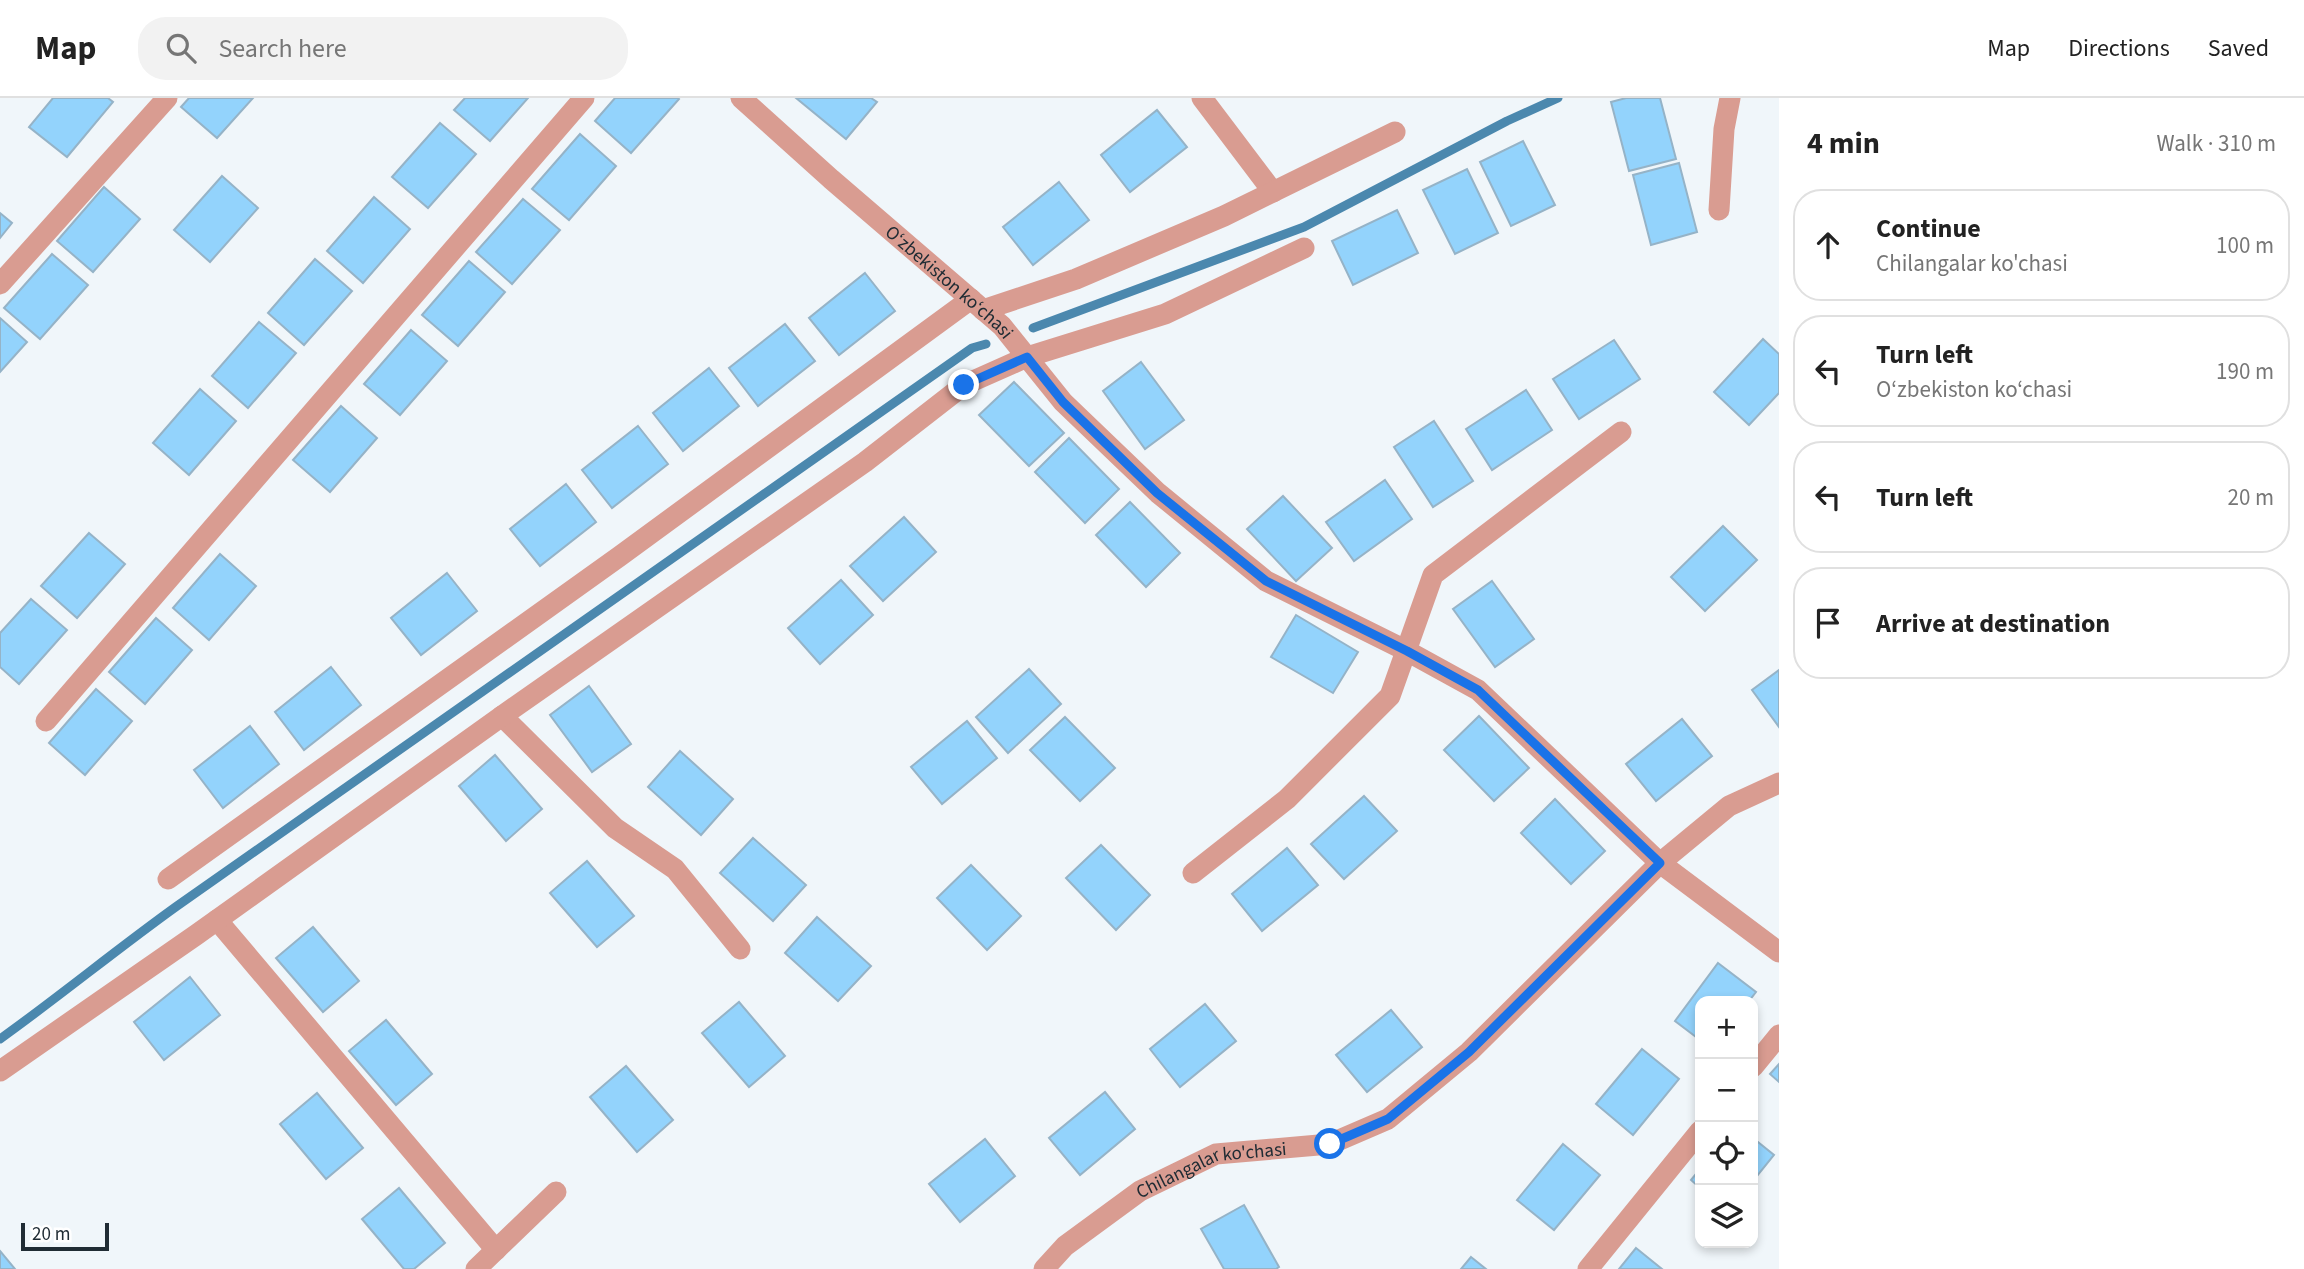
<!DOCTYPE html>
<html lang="en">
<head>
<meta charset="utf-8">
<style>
  body { margin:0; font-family:"Source Sans 3",sans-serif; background:#f2f2f2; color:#222 }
  .controls { position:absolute; right:21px; bottom:21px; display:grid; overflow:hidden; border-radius:14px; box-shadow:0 4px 10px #0003 }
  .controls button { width:63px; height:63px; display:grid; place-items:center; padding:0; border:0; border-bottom:2px solid #e0e0e0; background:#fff; color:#222; font:35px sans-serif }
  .scale { position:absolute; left:21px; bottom:18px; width:88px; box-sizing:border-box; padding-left:7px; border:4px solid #202c34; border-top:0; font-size:19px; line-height:24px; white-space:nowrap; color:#202c34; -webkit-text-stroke:5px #fff; paint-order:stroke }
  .stop { position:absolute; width:21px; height:21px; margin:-16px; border:5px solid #1a73e8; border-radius:50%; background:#fff }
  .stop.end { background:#1a73e8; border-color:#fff; box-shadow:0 2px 7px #0008 }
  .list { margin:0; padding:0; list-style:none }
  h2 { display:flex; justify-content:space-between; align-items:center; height:91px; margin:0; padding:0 28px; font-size:30px }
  h2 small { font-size:23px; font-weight:400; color:#767676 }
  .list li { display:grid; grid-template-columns:46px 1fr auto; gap:21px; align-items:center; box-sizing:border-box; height:112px; margin:0 14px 14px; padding:0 14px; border:2px solid #e0e0e0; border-radius:28px }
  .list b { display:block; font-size:26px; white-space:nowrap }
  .list p { margin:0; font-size:23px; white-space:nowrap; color:#767676 }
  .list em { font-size:23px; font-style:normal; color:#767676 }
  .icon { flex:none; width:38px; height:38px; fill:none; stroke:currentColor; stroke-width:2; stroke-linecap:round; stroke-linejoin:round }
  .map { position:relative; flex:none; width:1779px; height:1171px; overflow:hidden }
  header { display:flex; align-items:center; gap:42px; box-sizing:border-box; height:98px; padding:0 35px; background:#fff; border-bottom:2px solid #e0e0e0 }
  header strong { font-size:33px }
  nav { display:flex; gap:38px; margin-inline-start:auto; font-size:24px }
  .search { width:490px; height:63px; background:#f2f2f2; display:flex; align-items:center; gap:18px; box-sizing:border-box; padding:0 24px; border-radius:28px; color:#767676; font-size:26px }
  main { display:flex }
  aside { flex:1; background:#fff }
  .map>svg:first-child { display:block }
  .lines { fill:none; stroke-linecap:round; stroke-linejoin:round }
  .stream { stroke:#4b88ae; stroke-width:9 }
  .building { fill:#93d3fc; stroke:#95b3c7; stroke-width:2 }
  .street { stroke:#d99c91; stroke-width:21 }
  .route { stroke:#1a73e8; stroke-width:9 }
  .labels { text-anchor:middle; stroke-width:6; stroke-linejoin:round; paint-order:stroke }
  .street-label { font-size:19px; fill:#202c34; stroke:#fff }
</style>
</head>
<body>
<header>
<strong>Map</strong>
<div class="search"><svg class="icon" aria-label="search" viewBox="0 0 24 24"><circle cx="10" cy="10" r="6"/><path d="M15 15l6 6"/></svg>Search here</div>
<nav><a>Map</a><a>Directions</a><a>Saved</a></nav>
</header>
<main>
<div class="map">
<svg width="1779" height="1171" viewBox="0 0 1779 1171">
  <rect width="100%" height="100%" fill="#f0f6fa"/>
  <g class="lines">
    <!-- stream -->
    <g class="stream">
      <polyline points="1033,230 1304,129 1507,23 1558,0"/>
      <path d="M0,941C60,898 117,851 177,808C441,621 708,438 972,250L986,246"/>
    </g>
  </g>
  <!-- building -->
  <g class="building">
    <polygon points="53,0 108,0 113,4 67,59 29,29"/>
    <polygon points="189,0 253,0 217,40 181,9"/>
    <polygon points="465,0 528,0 490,43 454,12"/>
    <polygon points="615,0 678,0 679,1 631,55 595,23"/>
    <polygon points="796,0 871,0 877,4 846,41"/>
    <polygon points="1626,0 1660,0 1676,61 1629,73 1611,4"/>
    <polygon points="1157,12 1187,49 1130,94 1101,57"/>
    <polygon points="440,25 476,56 428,110 392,79"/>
    <polygon points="580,36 616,68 569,122 532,91"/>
    <polygon points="1523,43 1555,107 1511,128 1480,64"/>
    <polygon points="1679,65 1697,134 1651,147 1633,77"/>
    <polygon points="1467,71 1498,135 1455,156 1423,92"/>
    <polygon points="222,78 258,110 210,164 174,132"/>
    <polygon points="1059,84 1089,122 1033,167 1003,129"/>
    <polygon points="104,89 140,121 93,174 57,143"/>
    <polygon points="374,99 410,131 363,185 327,153"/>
    <polygon points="523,101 560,132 512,186 476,154"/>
    <polygon points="1397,112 1418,155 1353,187 1332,143"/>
    <polygon points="0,115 12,125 0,140"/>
    <polygon points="52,156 88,187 40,241 4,210"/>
    <polygon points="315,161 352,193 304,247 268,215"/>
    <polygon points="469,163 505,194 458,248 422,217"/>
    <polygon points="865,175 895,213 839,257 809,220"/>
    <polygon points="0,220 27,244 0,274"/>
    <polygon points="259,224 296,255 248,310 212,278"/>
    <polygon points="785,226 815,263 758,308 729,270"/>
    <polygon points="411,232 447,263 400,317 364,286"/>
    <polygon points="1763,241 1779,256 1779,295 1749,327 1714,294"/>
    <polygon points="1614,242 1640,281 1579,321 1553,281"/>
    <polygon points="1141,264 1184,322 1145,351 1103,293"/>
    <polygon points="709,270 739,308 683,353 653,315"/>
    <polygon points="1014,284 1064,335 1029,368 979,317"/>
    <polygon points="200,291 236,323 189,377 153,345"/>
    <polygon points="1526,292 1552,332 1492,372 1466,331"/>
    <polygon points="341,308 377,340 330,394 293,362"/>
    <polygon points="1434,323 1473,383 1433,409 1394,349"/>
    <polygon points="638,328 668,366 612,410 582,372"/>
    <polygon points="1069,340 1119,391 1085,425 1035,374"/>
    <polygon points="1385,382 1412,421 1354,463 1326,424"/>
    <polygon points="566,386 596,424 540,468 510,431"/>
    <polygon points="1283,398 1332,450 1296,483 1247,431"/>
    <polygon points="1130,404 1180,455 1146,489 1096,437"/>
    <polygon points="904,419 936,454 883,503 850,468"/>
    <polygon points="1723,428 1757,462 1705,513 1671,479"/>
    <polygon points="89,435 125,466 77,520 41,488"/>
    <polygon points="220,456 256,488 209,542 173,510"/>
    <polygon points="447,475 477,513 421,557 391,520"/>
    <polygon points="841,482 873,517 820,566 788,530"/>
    <polygon points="1492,483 1534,541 1495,569 1453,511"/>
    <polygon points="31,501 67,532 19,586 0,569 0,535"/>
    <polygon points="1296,517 1358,554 1333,595 1271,559"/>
    <polygon points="156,520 192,552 145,606 109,574"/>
    <polygon points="331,569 361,607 304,652 275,614"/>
    <polygon points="1029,571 1061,606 1008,655 976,619"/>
    <polygon points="1779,572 1779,629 1752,592"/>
    <polygon points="589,588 631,646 592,674 550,617"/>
    <polygon points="96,591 132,623 85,677 49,645"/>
    <polygon points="1479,618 1529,670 1494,703 1444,652"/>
    <polygon points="1065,619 1115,670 1080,703 1030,652"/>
    <polygon points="1682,621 1712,658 1656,703 1626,666"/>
    <polygon points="967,623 997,660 942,706 911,669"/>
    <polygon points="250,628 279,666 223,710 194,672"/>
    <polygon points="680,653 733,701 701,737 648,689"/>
    <polygon points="495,657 542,711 506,743 459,688"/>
    <polygon points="1364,698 1397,733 1344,781 1311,746"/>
    <polygon points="1555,701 1605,753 1571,786 1521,735"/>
    <polygon points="753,740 806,787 773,823 720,775"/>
    <polygon points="1101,747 1150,797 1116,832 1066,780"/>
    <polygon points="1287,750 1318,787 1262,833 1232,796"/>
    <polygon points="587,763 634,818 597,849 550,795"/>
    <polygon points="971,767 1021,818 987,852 937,800"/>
    <polygon points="817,819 871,868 838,903 785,855"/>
    <polygon points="313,829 359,883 323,914 276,860"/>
    <polygon points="1718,865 1756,894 1749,903 1700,903 1700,942 1675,923"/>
    <polygon points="190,879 220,917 164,962 134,924"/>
    <polygon points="739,904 785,958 749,989 702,935"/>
    <polygon points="1205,906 1236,943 1180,989 1150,951"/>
    <polygon points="1391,912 1422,949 1367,994 1336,957"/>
    <polygon points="386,922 432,976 396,1007 349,953"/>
    <polygon points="1642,951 1679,981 1633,1037 1596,1006"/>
    <polygon points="1779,966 1779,984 1770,976"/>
    <polygon points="626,968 673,1022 637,1054 590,999"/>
    <polygon points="1105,994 1135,1031 1080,1077 1049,1040"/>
    <polygon points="317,995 363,1050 326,1081 280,1026"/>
    <polygon points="1753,1040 1774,1057 1753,1083"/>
    <polygon points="985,1041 1015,1078 960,1124 929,1086"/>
    <polygon points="1563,1046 1600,1077 1554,1132 1517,1102"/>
    <polygon points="1700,1071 1700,1090 1691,1082"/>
    <polygon points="399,1090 445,1145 414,1171 404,1171 362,1121"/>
    <polygon points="1244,1107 1279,1169 1276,1171 1224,1171 1201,1131"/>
    <polygon points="1636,1150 1662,1171 1619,1171"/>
    <polygon points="0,1153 15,1171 0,1171"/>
    <polygon points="1471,1159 1486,1171 1461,1171"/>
  </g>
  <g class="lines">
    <!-- street -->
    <g class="street">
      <path id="s1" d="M741,0L831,81L1002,228L1063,304L1158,395L1266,483L1407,553L1478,592L1660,765L1779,854"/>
      <polyline points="1202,0 1273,94"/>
      <polyline points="1719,112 1724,31 1730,0"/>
      <polyline points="0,186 167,0"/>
      <polyline points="983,212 1076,181 1224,118 1395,34"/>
      <polyline points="502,618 615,730 675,771 740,851"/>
      <polyline points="46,623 584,0"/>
      <polyline points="1193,775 1287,701 1390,598 1433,477 1621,334"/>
      <polyline points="168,781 620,458 971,201"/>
      <polyline points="217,822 496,1152"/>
      <polyline points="1753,969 1779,937"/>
      <polyline points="0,973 196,837 502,618 865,364 964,287 1027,259 1165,216 1304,150"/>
      <polyline points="476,1171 556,1094"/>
      <path id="s2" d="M1044,1171L1065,1148L1140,1093L1216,1056L1330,1046L1388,1021L1469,954L1660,765L1729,708L1779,685"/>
      <polyline points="1588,1171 1700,1033"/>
    </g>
  </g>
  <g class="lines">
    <!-- route -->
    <polyline class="route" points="964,287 1027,259 1063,304 1157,395 1266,483 1407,553 1478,592 1660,765 1469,954 1388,1021 1330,1046"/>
  </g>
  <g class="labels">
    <!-- street labels -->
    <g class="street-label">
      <text dy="7" stroke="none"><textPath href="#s1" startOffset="278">O‘zbekiston ko‘chasi</textPath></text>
      <text dy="7" stroke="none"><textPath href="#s2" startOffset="200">Chilangalar ko'chasi</textPath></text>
    </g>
  </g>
</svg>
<div class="controls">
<button>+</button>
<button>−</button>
<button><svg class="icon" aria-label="locate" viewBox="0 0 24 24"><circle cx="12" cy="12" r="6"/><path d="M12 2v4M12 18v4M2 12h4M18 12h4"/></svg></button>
<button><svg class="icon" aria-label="layers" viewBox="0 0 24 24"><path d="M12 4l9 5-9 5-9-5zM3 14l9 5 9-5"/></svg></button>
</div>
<div class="scale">20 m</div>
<div class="stop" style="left:1330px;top:1046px"></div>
<div class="stop end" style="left:964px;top:287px"></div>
</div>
<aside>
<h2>4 min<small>Walk · 310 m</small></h2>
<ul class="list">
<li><svg class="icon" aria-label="ahead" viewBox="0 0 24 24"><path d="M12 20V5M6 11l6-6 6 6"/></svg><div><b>Continue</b><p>Chilangalar ko'chasi</p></div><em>100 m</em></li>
<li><svg class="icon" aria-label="left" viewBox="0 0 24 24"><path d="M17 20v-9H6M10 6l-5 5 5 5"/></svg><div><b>Turn left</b><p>O‘zbekiston ko‘chasi</p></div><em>190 m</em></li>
<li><svg class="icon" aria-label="left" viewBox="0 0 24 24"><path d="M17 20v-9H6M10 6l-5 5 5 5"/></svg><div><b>Turn left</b></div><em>20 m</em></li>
<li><svg class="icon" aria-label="arrive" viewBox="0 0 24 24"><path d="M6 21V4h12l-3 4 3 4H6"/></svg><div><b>Arrive at destination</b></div></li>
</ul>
</aside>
</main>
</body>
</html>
